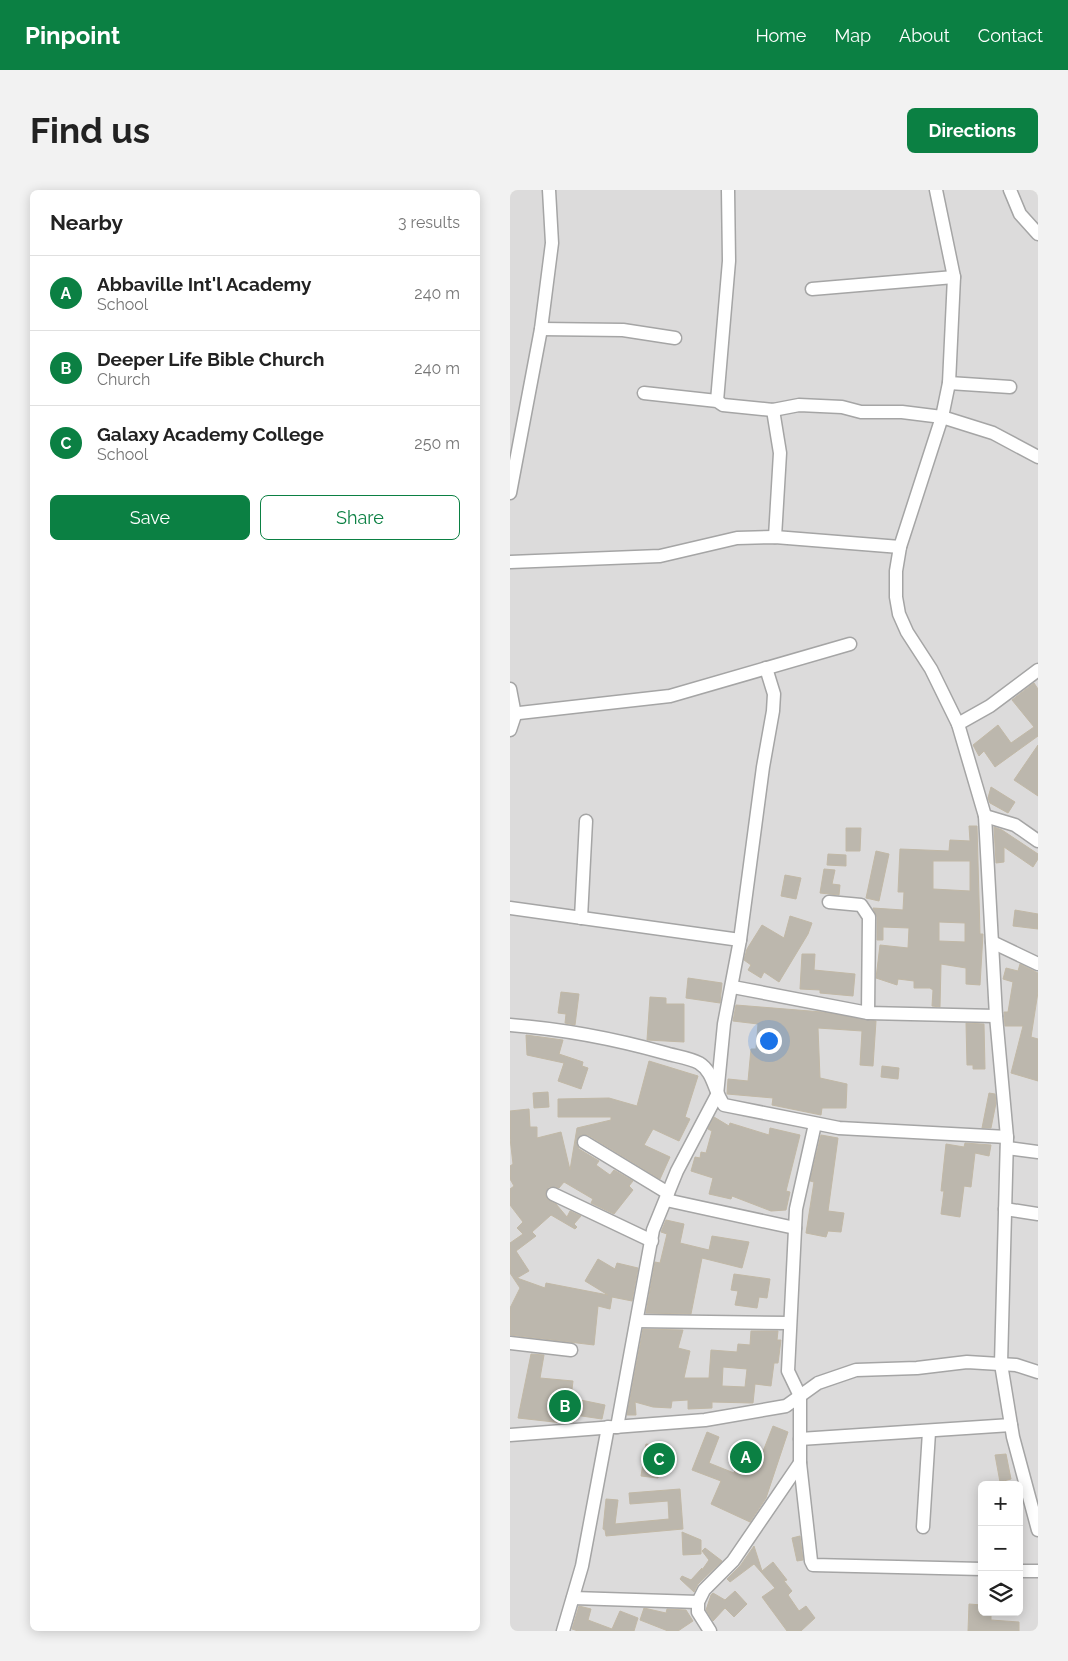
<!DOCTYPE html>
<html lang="en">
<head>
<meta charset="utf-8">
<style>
  body { margin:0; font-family:Raleway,sans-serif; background:#f2f2f2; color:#222 }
  .controls { position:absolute; right:15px; bottom:15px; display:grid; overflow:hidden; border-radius:8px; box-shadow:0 2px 12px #0003 }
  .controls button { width:45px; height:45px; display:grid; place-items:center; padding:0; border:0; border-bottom:1px solid #e0e0e0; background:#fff; color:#222; font:25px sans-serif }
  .you { position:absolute; left:258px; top:850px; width:18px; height:18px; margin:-12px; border:4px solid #fff; border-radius:50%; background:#1a73e8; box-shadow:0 0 0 8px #1a73e833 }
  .badge { display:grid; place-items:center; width:32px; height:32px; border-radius:50%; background:#0b8043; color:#fff; font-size:16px; font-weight:700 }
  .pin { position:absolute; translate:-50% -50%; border:2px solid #fff; box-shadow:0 1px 5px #0006 }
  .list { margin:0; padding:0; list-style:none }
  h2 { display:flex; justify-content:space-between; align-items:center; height:65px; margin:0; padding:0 20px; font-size:21px }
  h2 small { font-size:16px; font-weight:400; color:#767676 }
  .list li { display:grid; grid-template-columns:32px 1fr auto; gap:15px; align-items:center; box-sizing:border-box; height:75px; padding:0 20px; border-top:1px solid #e0e0e0 }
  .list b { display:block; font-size:19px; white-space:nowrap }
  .list p { margin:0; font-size:16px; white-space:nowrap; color:#767676 }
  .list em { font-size:16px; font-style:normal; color:#767676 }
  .actions { display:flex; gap:10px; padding:15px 20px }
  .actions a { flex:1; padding:11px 0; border:1px solid #0b8043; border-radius:8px; text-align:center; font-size:18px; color:#0b8043 }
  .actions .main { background:#0b8043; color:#fff }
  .icon { flex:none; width:28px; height:28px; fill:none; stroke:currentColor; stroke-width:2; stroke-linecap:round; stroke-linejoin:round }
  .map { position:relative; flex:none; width:528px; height:1441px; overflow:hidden; border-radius:8px }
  header { display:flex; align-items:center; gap:30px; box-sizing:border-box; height:70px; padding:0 25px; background:#0b8043; color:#fff }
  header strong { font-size:24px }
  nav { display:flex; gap:28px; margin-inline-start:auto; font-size:18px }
  .intro { display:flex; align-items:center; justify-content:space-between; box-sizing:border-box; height:120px; padding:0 30px }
  h1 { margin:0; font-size:35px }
  .button { padding:12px 22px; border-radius:8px; background:#0b8043; color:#fff; font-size:18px; font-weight:700 }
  main { display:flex; gap:30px; padding:0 30px }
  aside { flex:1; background:#fff; border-radius:8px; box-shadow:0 2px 12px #0003 }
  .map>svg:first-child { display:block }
  .residential { fill:#dcdbdb; fill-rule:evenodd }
  .building { fill:#bcb7ad; stroke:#c1b8a6; fill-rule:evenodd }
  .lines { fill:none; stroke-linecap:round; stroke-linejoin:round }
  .minor-casing { stroke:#a5a5a5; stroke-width:15 }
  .minor { stroke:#fff; stroke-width:12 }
</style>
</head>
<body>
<header>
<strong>Pinpoint</strong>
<nav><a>Home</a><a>Map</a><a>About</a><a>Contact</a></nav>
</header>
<div class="intro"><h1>Find us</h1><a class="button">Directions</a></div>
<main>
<aside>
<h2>Nearby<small>3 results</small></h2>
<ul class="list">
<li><span class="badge">A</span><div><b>Abbaville Int'l Academy</b><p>School</p></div><em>240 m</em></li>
<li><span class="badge">B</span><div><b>Deeper Life Bible Church</b><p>Church</p></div><em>240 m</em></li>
<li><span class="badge">C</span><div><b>Galaxy Academy College</b><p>School</p></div><em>250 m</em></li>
</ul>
<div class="actions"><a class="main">Save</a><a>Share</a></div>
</aside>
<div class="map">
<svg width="528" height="1441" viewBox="0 0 528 1441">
  <rect width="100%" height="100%" fill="#efeee4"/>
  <!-- residential -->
  <path class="residential" d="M0,0H528V1441H0ZM472,1295H509V1422H472Z"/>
  <!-- building -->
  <g class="building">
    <polygon points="524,493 528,499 528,546 485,577 474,561 469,566 463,555 488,535 501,553 524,537 502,510"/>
    <polygon points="528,555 528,606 504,590"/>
    <polygon points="481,597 505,612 498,623 480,613 478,608"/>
    <path d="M459,636H467L470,744H473L470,795L456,794V778L431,774L430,817L422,816L423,800L420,798H404V791L388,789L387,795L366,788L370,755L398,758L399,738L373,737V750H367V727L363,718L393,720L394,702H388L390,659L439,661L440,650L460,651ZM423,671H460V701L423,699ZM429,732L455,733V752L429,751Z"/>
    <polygon points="484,637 492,640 528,664 528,669 523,677 494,657 494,672 486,673"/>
    <polygon points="336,638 351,638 350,661 336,661"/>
    <polygon points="366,661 379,664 369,711 356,708"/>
    <polygon points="318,664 336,665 336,676 317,675"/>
    <polygon points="314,679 325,680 322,694 330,695 329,705 310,703"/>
    <polygon points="275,685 291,688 286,709 271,706"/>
    <polygon points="505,720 528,724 528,739 503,736"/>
    <polygon points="280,726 302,733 298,744 269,792 254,782 251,788 238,780 241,775 234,770 237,759 252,735 274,748"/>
    <polygon points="292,764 305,764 304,780 345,784 343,806 310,803 310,800 290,799"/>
    <polygon points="510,774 528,783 528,802 521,847 528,849 528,891 501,883 513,836 495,836 494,822 498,822 503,792 493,789 496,778 508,781"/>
    <polygon points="178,788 212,793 210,813 176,808"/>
    <polygon points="51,802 69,804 65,835 55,833 56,824 48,823"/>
    <polygon points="140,807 156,808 156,814 174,814 174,852 137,850"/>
    <polygon points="226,815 312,822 366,831 363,876 350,875 352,841 308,838 310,888 337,894 336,918 312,918 311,925 262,915 263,908 217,904 218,889 238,891 241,859 246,859 248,834 223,831"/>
    <polygon points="456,833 474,834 475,879 463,879 463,875 457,875"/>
    <polygon points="16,845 53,850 49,864 73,872 72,876 78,878 71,899 48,891 54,873 17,865"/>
    <polygon points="139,871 188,886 175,927 180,929 169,951 143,939 134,955 160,967 150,989 78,945 71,945 66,951 69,959 89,971 86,975 100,985 104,980 123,991 119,996 123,1000 104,1024 81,1013 83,1009 54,992 49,998 39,997 35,1004 37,1009 46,1014 57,1027 60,1021 71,1026 64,1034 67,1037 65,1039 41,1025 22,1042 26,1046 6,1061 19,1081 7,1088 35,1098 36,1093 98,1105 75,1091 88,1069 105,1079 107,1073 128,1078 122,1111 102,1107 100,1119 88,1116 84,1155 0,1145 0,1118 10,1098 0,1083 0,1053 13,1044 7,1038 13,1032 0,1015 0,999 4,996 0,989 0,976 3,974 0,948 0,921 19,919 20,937 27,937 27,948 51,942 60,980 67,938 101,930 101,927 48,927 48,909 99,908 127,916"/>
    <polygon points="372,876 389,878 388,889 371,887"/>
    <polygon points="38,902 39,917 24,918 23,903"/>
    <polygon points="479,903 485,904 486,913 481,938 472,938"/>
    <polygon points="204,927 219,936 220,933 259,945 260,938 290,945 276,1001 280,1002 276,1020 261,1021 222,1006 221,1009 199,1004 203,988 181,981 185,967 190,968 191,962 196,963 202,941 198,939"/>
    <polygon points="311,945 328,948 318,1021 334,1023 331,1042 318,1041 316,1047 296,1043 304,992 300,991"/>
    <polygon points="455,953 481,955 479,966 465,963 461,997 454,996 450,1027 431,1024 434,1001 431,1001 436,954 454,957"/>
    <polygon points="156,1030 174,1034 170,1053 199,1060 202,1046 239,1052 232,1078 192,1068 181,1124 136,1123 145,1072 150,1073 157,1044 151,1042"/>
    <polygon points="224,1084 260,1089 257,1108 249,1107 247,1118 225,1115 228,1101 221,1100"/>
    <path d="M133,1139L173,1140L168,1158L180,1161L174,1188H199L201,1160L227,1162L228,1154L240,1155L241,1141H268L267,1150H271L268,1173H264L261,1196L245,1194L243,1213L202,1212V1218L178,1219V1210L162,1211L161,1218L143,1217L125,1212L126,1225H117ZM213,1177L237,1179L235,1197L212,1196Z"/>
    <polygon points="21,1164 34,1165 30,1188 63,1191 61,1208 95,1215 92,1229 65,1225 64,1232 53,1233 8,1228"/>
    <polygon points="263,1236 278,1242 256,1308 240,1332 201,1314 211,1291 182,1280 197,1242 209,1247 199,1273 224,1283 228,1272 246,1279"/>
    <polygon points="136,1254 152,1256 148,1288 131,1286"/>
    <polygon points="496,1264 501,1289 490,1292 485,1265"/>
    <polygon points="170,1299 173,1339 96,1346 95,1340 93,1339 96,1309 108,1310 105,1334 159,1329 158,1311 120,1314 119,1303"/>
    <polygon points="172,1342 191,1350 191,1364 173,1365"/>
    <polygon points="290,1346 293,1370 287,1371 282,1348"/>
    <polygon points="244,1356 252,1381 263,1372 277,1390 274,1391 282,1401 278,1405 289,1421 296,1416 305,1428 291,1441 277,1441 252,1407 265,1398 244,1374 220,1392 217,1389 230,1376"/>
    <polygon points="195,1358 212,1371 188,1394 184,1402 170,1389 172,1386 181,1390 192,1378 192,1380 199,1370 192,1361"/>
    <polygon points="225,1401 237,1414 224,1427 215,1418 203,1431 196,1420 201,1405 203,1403 215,1410"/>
    <polygon points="459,1414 472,1415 472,1422 481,1422 481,1430 509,1432 509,1441 458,1441"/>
    <polygon points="69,1416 81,1419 78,1430 102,1439 110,1421 128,1428 124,1441 68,1441 62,1439"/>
    <polygon points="134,1418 156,1423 157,1419 176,1420 183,1431 168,1441 158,1441 130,1430"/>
  </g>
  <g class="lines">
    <defs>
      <g id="minor">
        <polyline points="426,0 444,87 439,193 432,227 390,357 386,381 386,407 389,424 397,442 421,479 448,534 475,626 486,826 497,947 491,1174 503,1247 528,1340"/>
        <polyline points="500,0 510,24 528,44"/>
        <polyline points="302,99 444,87"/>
        <polyline points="31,139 113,140 165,148"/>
        <polyline points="439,193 500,197"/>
        <polyline points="134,203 207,211 213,215 263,220 289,215 332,217 351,222 392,222 432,227 483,243 528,267"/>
        <polyline points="207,211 219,71 218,0"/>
        <polyline points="263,220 270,263 265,347"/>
        <polyline points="0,303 31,139 42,53 39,0"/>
        <polyline points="0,372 150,366 227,348 265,347 390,357"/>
        <polyline points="0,499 5,525 0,540"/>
        <polyline points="0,524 160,506 340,454"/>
        <polyline points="448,534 480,516 528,480"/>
        <polyline points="475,626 505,635 528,651"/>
        <polyline points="319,712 351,715 359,727 358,823"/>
        <polyline points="0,718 230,750"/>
        <polyline points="71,728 76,631"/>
        <polyline points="482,752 528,774"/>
        <polyline points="223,797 358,823 486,826"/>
        <path d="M0,835C53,839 105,849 155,863C165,866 180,868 189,873C204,882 204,902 214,915L329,938L497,947"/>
        <polyline points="305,934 286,1019 278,1181 290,1206 290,1273 301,1371 303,1375 472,1379"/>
        <polyline points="74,952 158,1003"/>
        <polyline points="497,958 528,962"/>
        <polyline points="43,1004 142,1051"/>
        <polyline points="156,1010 285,1038"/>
        <polyline points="495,1019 528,1024"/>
        <polyline points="127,1131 279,1133"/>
        <polyline points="0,1153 61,1160"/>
        <polyline points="107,1237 143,1040 167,981 207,905 214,834 230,750 253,577 263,521 264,504 256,478"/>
        <polyline points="0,1245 195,1230 276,1216 308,1193 346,1180 407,1178 457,1172 506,1175 528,1182"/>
        <polyline points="290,1249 501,1235"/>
        <polyline points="413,1337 419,1242"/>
        <polyline points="509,1381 528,1381"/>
        <polyline points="63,1408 188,1412"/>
        <polyline points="53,1441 72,1376 98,1237"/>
        <polyline points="200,1441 188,1422 188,1412 194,1400 223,1371 290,1273"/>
      </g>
    </defs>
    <!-- minor casing -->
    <use href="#minor" class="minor-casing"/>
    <!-- minor -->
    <use href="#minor" class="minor"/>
  </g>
</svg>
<div class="controls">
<button>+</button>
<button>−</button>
<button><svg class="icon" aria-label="layers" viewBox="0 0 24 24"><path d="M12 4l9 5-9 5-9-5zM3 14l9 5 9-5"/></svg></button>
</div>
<div class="you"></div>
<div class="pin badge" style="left:236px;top:1267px">A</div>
<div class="pin badge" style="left:55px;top:1216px">B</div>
<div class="pin badge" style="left:149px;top:1269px">C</div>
</div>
</main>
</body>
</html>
